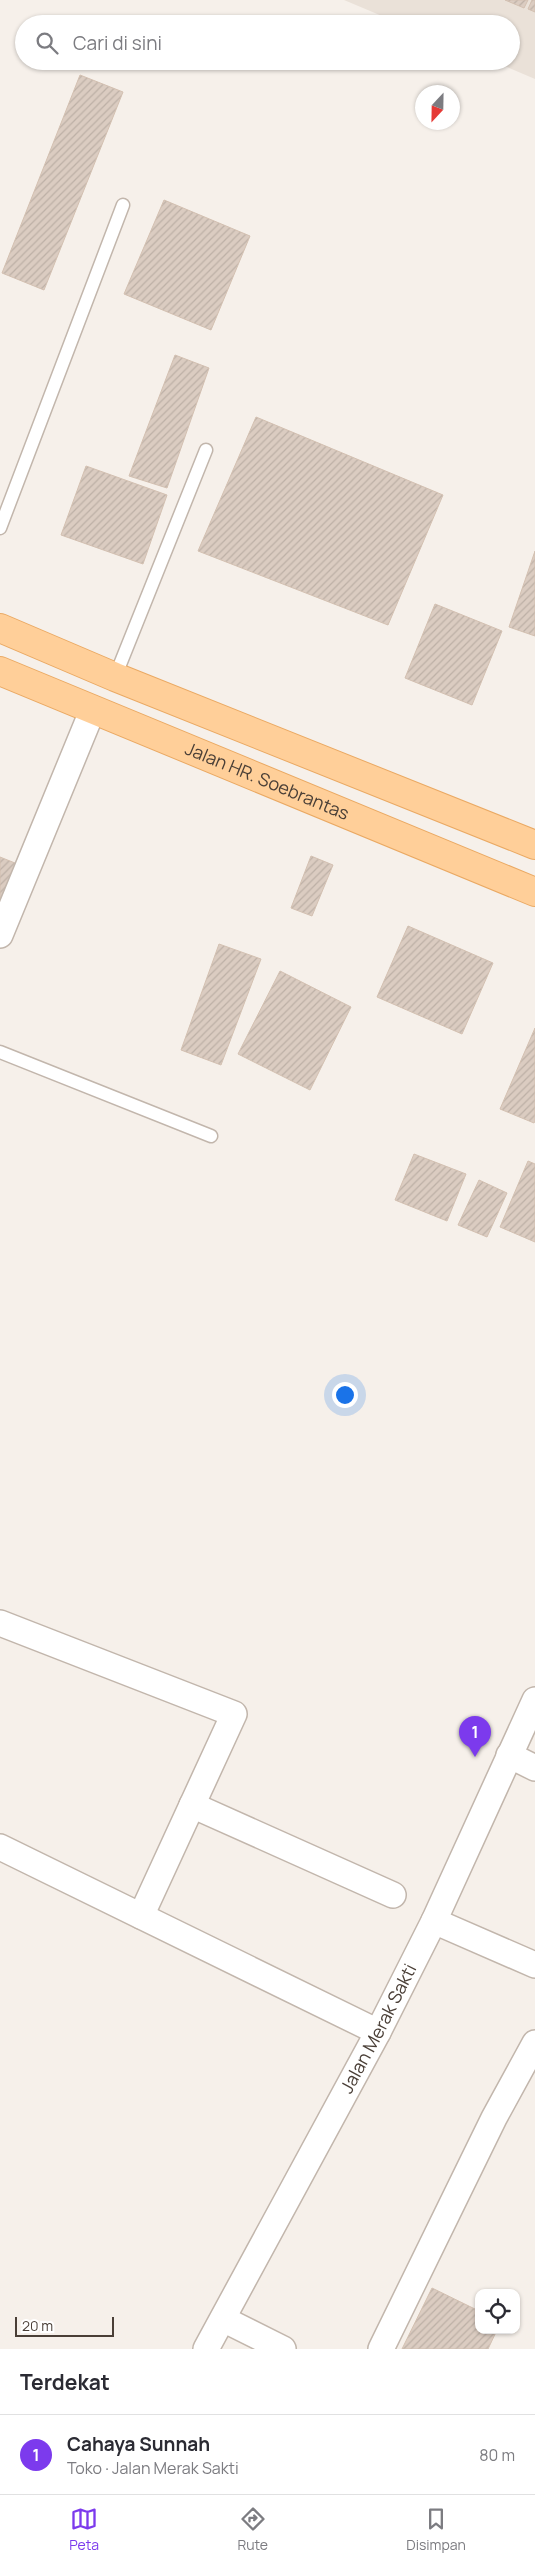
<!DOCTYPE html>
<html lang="id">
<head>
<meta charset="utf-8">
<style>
  body { margin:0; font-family:Manrope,sans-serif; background:#f7f7f7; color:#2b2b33 }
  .controls { position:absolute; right:15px; bottom:15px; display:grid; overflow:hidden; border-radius:10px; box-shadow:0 1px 4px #0004 }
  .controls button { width:45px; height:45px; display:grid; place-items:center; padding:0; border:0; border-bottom:1px solid #e1e1e2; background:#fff; color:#2b2b33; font:25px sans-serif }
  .compass { position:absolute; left:415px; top:85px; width:45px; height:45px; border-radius:50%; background:#fff; box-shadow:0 1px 4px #0004; rotate:202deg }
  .scale { position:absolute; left:15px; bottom:12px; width:99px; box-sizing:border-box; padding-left:5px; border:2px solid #4a3f37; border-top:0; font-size:14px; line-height:18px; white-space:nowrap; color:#4a3f37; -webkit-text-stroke:4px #fff; paint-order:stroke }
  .you { position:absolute; left:344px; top:1394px; width:18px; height:18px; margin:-12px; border:4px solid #fff; border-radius:50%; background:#1a73e8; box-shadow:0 0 0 8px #1a73e833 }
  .badge { display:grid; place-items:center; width:32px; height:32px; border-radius:50%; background:#7c3aed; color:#fff; font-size:16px; font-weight:700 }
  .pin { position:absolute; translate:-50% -41px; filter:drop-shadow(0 1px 2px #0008) }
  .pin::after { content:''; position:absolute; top:26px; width:18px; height:15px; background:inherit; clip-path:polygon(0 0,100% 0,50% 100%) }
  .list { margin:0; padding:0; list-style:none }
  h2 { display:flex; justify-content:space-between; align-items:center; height:65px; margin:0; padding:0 20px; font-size:21px }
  h2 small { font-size:16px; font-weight:400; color:#7c7c81 }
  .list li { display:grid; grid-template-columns:32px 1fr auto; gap:15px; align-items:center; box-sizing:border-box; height:80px; padding:0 20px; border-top:1px solid #e1e1e2 }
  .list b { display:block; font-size:19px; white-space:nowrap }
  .list p { margin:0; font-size:16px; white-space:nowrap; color:#7c7c81 }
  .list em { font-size:16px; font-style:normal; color:#7c7c81 }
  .icon { flex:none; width:28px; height:28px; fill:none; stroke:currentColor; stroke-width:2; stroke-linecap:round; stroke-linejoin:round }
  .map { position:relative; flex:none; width:535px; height:2349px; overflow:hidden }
  .search { position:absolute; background:#fff; box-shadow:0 1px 4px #0004; left:15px; right:15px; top:15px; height:55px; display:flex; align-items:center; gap:12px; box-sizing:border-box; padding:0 18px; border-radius:28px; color:#7c7c81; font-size:19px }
  .sheet { height:145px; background:#fff }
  nav { display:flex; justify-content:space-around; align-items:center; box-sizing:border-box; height:70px; border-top:1px solid #e1e1e2; background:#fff; font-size:14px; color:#7c7c81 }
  nav a { display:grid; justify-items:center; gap:2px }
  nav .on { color:#7c3aed }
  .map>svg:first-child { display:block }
  .residential { fill:#eae1d8 }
  .building { fill:url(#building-hatch); stroke:#d3c0b1 }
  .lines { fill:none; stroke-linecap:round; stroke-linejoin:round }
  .service-casing { stroke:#c2b6ac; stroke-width:15 }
  .minor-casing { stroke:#c2b6ac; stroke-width:28 }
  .primary-casing { stroke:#eaa963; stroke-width:30 }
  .service { stroke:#fff; stroke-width:12 }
  .minor { stroke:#fff; stroke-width:25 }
  .primary { stroke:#ffcf99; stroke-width:28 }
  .labels { text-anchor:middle; stroke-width:4.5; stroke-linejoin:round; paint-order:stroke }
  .street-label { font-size:18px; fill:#4a3f37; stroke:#fff }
</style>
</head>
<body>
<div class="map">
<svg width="535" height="2349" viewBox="0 0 535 2349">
  <defs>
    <pattern id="building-hatch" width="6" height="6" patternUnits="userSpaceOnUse" patternTransform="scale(1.25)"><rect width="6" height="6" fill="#dbccc1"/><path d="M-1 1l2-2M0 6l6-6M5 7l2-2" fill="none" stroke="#bdb0a6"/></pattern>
  </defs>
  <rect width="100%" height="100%" fill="#f6f0ea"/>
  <!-- residential -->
  <polygon class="residential" points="344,0 535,0 535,79 493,61 511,61 511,24 401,24"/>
  <!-- building -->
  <g class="building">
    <polygon points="505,0 528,0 524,8"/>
    <polygon points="532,0 535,0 535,12 528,9"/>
    <polygon points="80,75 123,92 44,290 2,273"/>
    <polygon points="164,200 250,236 211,330 124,294"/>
    <polygon points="175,355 209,368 167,488 129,476"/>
    <polygon points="256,417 443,495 388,625 198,551"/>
    <polygon points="86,466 167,495 143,564 61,535"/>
    <polygon points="535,551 535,636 509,627"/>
    <polygon points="435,604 502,631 472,705 405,678"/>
    <polygon points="311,856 333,865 312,916 291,908"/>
    <polygon points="0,857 20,865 0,914"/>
    <polygon points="408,926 493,963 462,1034 377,997"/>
    <polygon points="219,944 261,959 221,1065 181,1050"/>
    <polygon points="280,971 351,1007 310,1090 238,1054"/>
    <polygon points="535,1028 535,1121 534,1123 500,1109"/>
    <polygon points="414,1154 466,1174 447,1221 395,1200"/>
    <polygon points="528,1161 535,1164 535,1242 500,1227"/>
    <polygon points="479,1180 507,1193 487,1237 458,1225"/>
    <polygon points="432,2288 479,2311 479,2330 497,2330 488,2349 402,2349"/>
  </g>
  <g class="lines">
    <defs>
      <g id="service">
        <polyline points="0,528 123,205"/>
        <polyline points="115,677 206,450"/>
        <polyline points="0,1052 211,1136"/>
      </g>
      <g id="minor">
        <polyline points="0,935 93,709"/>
        <polyline points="0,1623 234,1714 141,1916"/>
        <polyline points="509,1755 535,1768"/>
        <polyline points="192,1805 393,1895"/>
        <polyline points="0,1847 378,2032"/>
        <polyline points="434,1921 535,1965"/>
        <polyline points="223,2319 283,2349"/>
        <path id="s1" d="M206,2349L378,2032L434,1921L535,1700"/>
        <polyline points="381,2349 494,2118 535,2043"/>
      </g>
      <g id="primary">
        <polyline points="0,628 115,677 535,845"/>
        <path id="s2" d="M0,671L535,892"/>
      </g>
    </defs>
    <!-- service casing -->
    <use href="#service" class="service-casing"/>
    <!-- minor casing -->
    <use href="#minor" class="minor-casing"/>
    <!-- primary casing -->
    <use href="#primary" class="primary-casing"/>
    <!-- service -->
    <use href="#service" class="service"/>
    <!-- minor -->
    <use href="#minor" class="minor"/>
    <!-- primary -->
    <use href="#primary" class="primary"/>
  </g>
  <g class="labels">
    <!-- street labels -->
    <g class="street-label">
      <text dy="6" stroke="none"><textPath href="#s2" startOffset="289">Jalan HR. Soebrantas</textPath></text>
      <text dy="6" stroke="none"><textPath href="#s1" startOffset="364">Jalan Merak Sakti</textPath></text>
    </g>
  </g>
</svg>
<div class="controls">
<button><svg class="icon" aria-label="locate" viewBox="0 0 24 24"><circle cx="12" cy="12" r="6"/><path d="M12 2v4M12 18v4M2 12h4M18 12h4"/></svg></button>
</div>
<svg class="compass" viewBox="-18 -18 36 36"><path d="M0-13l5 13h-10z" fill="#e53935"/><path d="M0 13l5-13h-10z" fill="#7c7c81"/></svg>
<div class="scale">20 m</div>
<div class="you"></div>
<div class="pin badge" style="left:475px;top:1757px">1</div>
<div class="search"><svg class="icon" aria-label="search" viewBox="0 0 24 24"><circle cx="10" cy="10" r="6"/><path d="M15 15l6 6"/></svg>Cari di sini</div>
</div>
<section class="sheet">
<h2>Terdekat<small></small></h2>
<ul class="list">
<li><span class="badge">1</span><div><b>Cahaya Sunnah</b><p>Toko · Jalan Merak Sakti</p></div><em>80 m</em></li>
</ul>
</section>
<nav>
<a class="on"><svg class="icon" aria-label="map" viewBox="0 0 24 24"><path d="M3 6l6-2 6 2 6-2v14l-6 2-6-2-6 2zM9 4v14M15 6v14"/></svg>Peta</a>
<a><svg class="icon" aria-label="directions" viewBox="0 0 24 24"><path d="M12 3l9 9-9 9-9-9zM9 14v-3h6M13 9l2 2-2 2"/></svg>Rute</a>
<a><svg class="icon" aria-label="saved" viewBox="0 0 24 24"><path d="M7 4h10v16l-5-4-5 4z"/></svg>Disimpan</a>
</nav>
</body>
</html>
